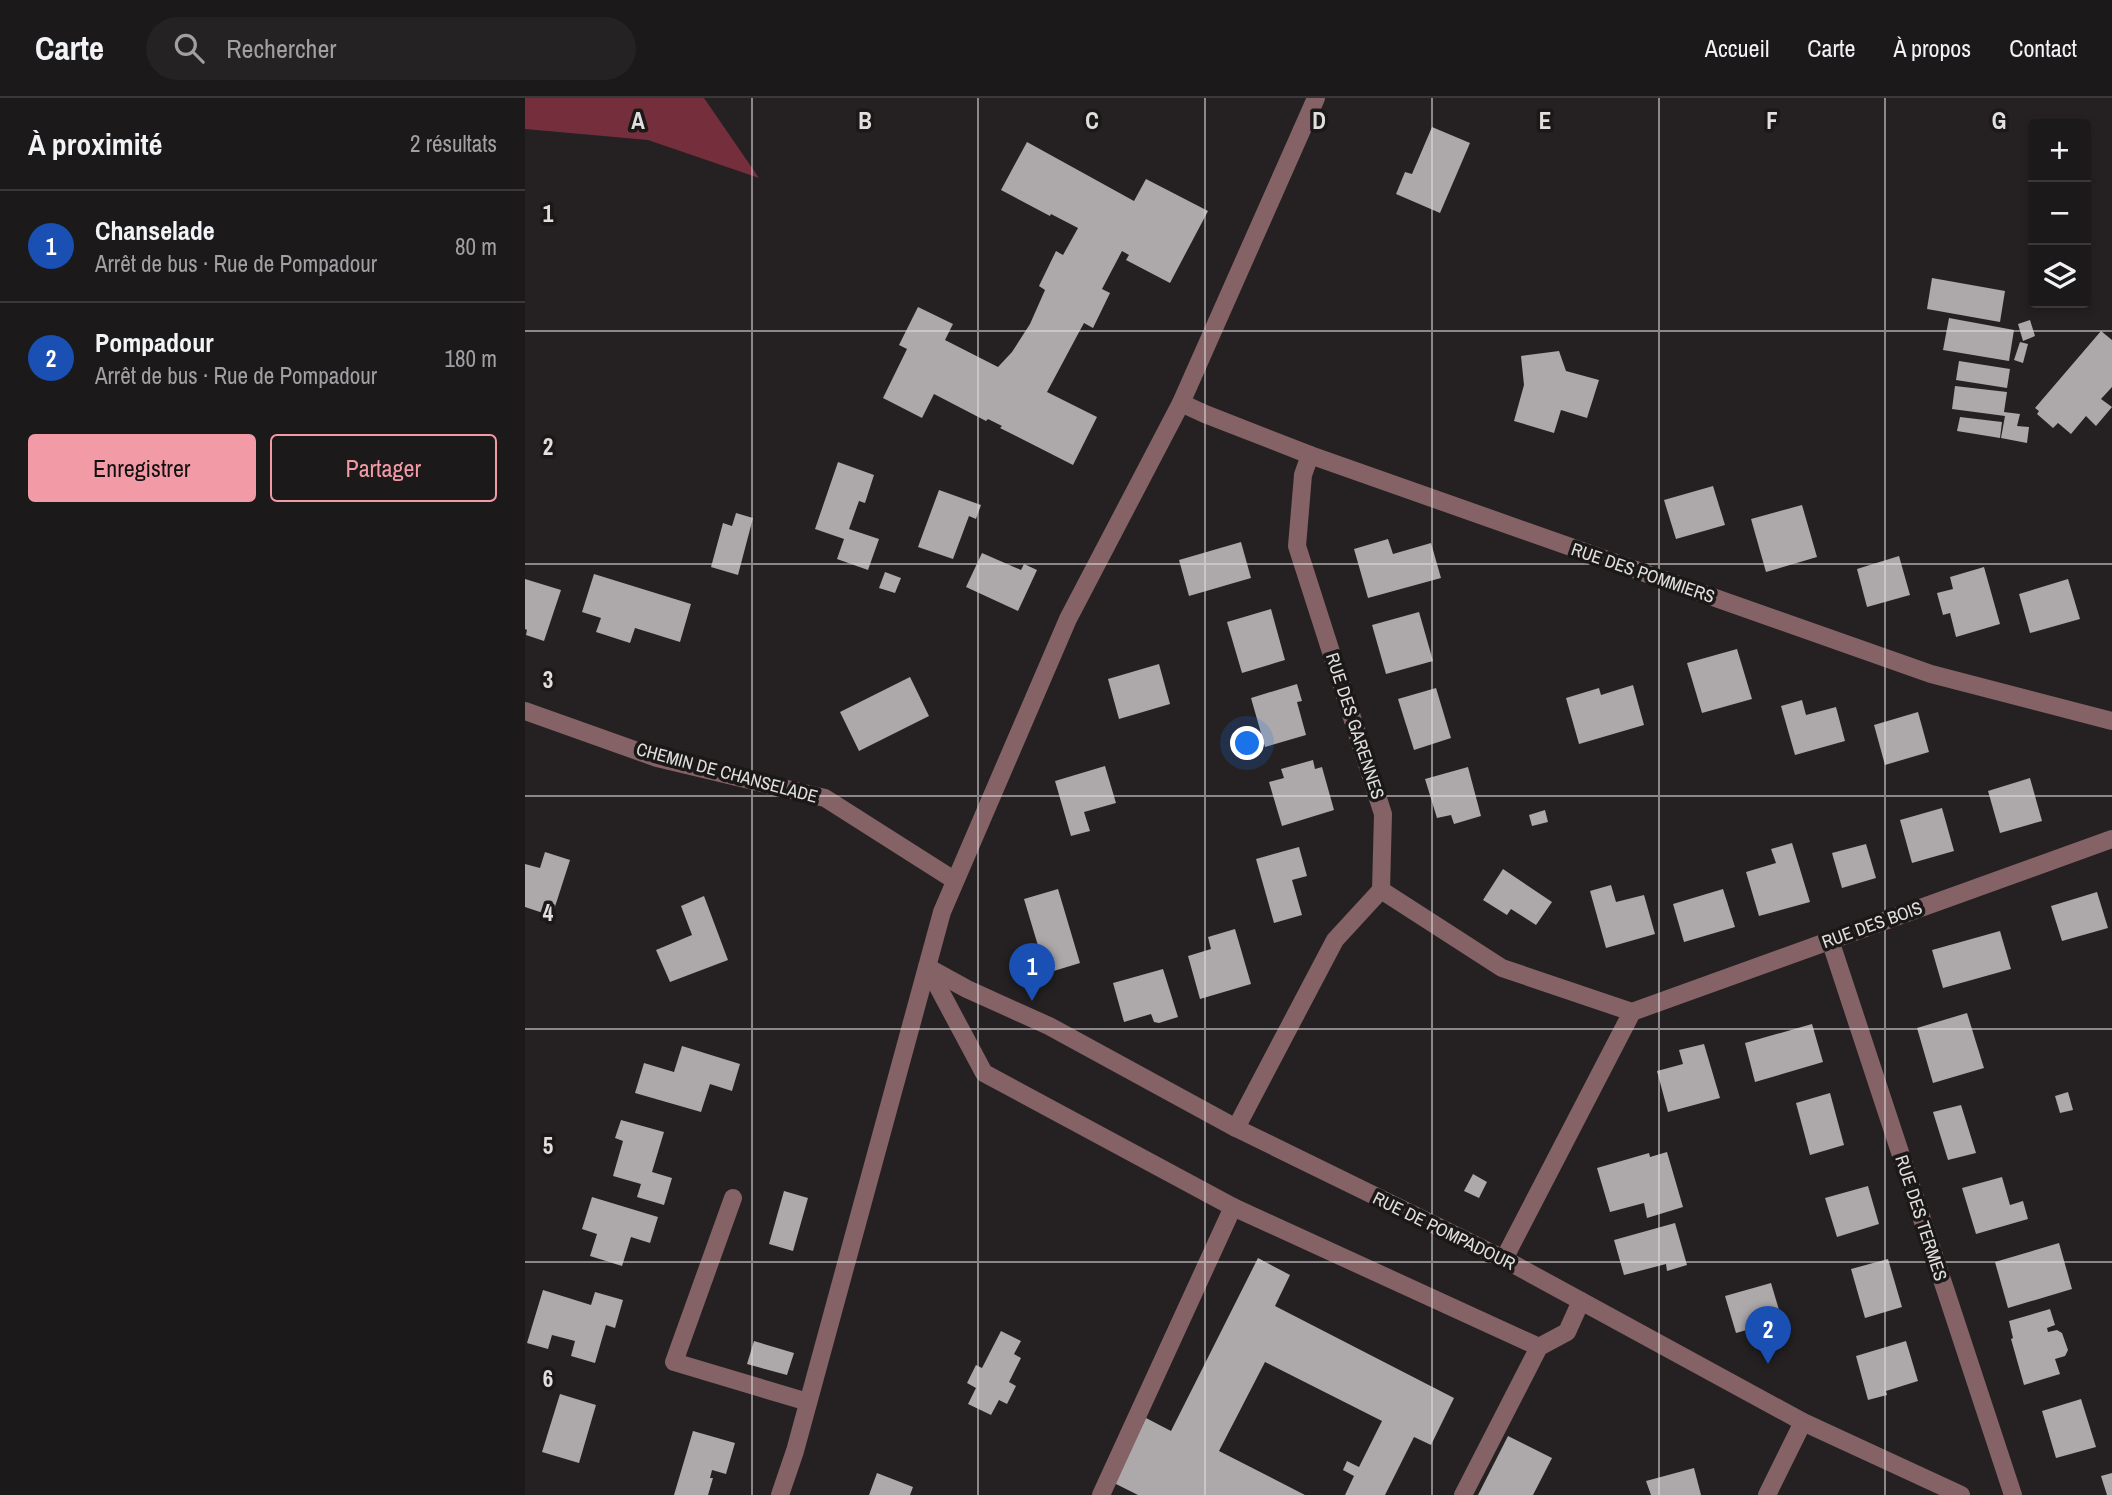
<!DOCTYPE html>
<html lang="fr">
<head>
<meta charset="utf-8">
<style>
  body { margin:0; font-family:"Archivo Narrow",sans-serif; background:#252223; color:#f1f3f6 }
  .controls { position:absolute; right:21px; top:21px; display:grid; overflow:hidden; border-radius:7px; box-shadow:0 4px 10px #0003 }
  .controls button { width:63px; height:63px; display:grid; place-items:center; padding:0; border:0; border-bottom:2px solid #3a3839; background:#1c191a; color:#f1f3f6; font:35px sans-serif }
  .you { position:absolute; left:723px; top:646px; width:24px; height:24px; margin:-18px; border:5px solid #fff; border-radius:50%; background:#1a73e8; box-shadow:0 0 0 10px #1a73e833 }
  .badge { display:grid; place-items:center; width:46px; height:46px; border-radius:50%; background:#f39aa7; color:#fff; font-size:23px; font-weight:700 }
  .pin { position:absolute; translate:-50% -58px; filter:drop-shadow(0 2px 4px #0008) }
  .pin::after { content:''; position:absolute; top:37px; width:24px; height:21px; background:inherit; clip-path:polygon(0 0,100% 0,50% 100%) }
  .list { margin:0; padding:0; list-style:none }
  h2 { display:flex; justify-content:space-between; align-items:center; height:91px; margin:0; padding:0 28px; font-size:30px }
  h2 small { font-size:23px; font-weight:400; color:#a0a0a2 }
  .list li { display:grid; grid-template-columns:46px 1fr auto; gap:21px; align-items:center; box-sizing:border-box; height:112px; padding:0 28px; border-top:2px solid #3a3839 }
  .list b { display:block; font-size:26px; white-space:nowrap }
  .list p { margin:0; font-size:23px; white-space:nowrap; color:#a0a0a2 }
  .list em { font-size:23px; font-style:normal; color:#a0a0a2 }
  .actions { display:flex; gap:14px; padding:21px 28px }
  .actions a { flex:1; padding:16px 0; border:2px solid #f39aa7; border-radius:7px; text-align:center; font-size:24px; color:#f39aa7 }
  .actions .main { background:#f39aa7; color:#111 }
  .icon { flex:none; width:38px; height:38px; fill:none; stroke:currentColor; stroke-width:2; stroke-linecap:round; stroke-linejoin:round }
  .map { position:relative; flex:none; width:1587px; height:1397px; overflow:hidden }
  header { display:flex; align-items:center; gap:42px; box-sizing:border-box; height:98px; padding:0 35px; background:#1c191a; border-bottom:2px solid #3a3839 }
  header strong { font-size:33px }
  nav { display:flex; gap:38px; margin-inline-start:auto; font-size:24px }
  .search { width:490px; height:63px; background:#252223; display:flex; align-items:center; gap:18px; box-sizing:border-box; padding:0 24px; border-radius:38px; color:#a0a0a2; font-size:26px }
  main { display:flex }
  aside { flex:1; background:#1c191a }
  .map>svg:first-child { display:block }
  .forest { fill:#742e3c }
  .building { fill:#ada8a9 }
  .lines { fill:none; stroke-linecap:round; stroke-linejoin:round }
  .minor { stroke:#846266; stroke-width:18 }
  .grid { fill:none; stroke:#e1dfdf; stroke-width:2; stroke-opacity:0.55 }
  .labels { text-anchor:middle; stroke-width:7; stroke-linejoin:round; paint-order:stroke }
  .street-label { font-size:18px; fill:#e1dfdf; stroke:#1b1818 }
  .grid-label { font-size:23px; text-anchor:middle; font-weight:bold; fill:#e1dfdf; stroke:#1b1818; stroke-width:7; stroke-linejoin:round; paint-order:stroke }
</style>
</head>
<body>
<header>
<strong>Carte</strong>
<div class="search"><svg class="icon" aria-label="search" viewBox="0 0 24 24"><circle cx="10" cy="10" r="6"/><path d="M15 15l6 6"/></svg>Rechercher</div>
<nav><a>Accueil</a><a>Carte</a><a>À propos</a><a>Contact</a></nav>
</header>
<main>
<aside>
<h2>À proximité<small>2 résultats</small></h2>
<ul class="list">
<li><span class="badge" style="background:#1a4fb4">1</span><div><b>Chanselade</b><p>Arrêt de bus · Rue de Pompadour</p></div><em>80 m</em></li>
<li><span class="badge" style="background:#1a4fb4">2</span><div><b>Pompadour</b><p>Arrêt de bus · Rue de Pompadour</p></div><em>180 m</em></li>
</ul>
<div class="actions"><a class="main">Enregistrer</a><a>Partager</a></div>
</aside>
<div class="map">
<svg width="1587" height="1397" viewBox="0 0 1587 1397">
  <rect width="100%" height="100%" fill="#252122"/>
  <!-- forest -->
  <polygon class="forest" points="0,0 179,0 234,80 123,42 0,31"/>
  <!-- building -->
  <g class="building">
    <polygon points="907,29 945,45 915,115 871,96 880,74 887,76"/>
    <polygon points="502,44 609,103 621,81 683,113 645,185 601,162 604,157 597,153 577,191 585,195 568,230 559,225 553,236 522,294 572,319 548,367 475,330 477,328 463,321 461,323 409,296 397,320 358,300 382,251 374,247 393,209 428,226 420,242 473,269 487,254 505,226 520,192 514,188 531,153 538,157 553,130 526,116 525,118 476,92"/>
    <polygon points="1407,180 1480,193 1475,224 1402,211"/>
    <polygon points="1424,220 1489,232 1484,263 1418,252"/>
    <polygon points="1505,222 1510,238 1498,243 1493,226"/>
    <polygon points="1576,233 1587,242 1587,289 1576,301 1587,309 1571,328 1561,318 1546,336 1533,325 1528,330 1512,316 1514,313 1510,310"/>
    <polygon points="1495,244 1503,246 1498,265 1489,262"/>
    <polygon points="1034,253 1041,273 1074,282 1062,320 1036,312 1029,335 989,323 999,287 996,258"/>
    <polygon points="1434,263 1485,271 1482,290 1431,282"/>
    <polygon points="1430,288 1482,294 1479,314 1495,316 1492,328 1504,329 1502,345 1476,340 1480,318 1427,311"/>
    <polygon points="1435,319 1477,324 1475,340 1432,333"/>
    <polygon points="313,364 349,377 340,405 334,403 324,431 354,441 343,472 312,461 319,441 290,431"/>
    <polygon points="1188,388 1200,427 1151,441 1139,402"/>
    <polygon points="414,392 456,407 451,421 444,418 428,461 393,449"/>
    <polygon points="1277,407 1292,459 1241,474 1226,421"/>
    <polygon points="211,415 228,420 213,477 186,469 198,425 207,428"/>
    <polygon points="863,441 868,456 906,445 916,480 843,500 829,451"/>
    <polygon points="716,444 726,480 664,498 654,462"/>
    <polygon points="457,455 496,472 499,466 512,472 493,513 441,489"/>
    <polygon points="1374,458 1385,497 1342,509 1332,471"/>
    <polygon points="1459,469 1475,526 1431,539 1425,515 1418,517 1412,495 1428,491 1425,479"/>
    <polygon points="360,474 376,480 370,495 354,490"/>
    <polygon points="69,476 166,506 155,544 110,530 105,545 71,534 76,520 57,514"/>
    <polygon points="0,481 36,492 19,543 1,537 2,532 0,531"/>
    <polygon points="1543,481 1555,521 1505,535 1494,496"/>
    <polygon points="746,511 760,562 717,575 702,524"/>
    <polygon points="894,514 908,563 861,576 847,527"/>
    <polygon points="1212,551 1227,601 1177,615 1162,565"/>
    <polygon points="634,566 645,606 594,621 583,581"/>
    <polygon points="385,579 404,618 334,653 315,614"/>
    <polygon points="772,586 777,603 772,604 781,637 740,649 726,600"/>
    <polygon points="1108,587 1119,627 1054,646 1041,600 1074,590 1076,597"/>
    <polygon points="911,590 926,640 889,652 873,601"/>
    <polygon points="1277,602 1281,617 1311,609 1320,643 1270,657 1256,608"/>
    <polygon points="1393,614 1404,654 1360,667 1349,627"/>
    <polygon points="788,662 790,671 797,669 809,712 757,728 744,684 759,680 756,671"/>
    <polygon points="580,668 591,705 559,714 565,733 546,738 530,683"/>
    <polygon points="943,669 956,718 929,726 926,717 912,720 900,681"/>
    <polygon points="1505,680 1517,723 1475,735 1463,693"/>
    <polygon points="1417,710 1429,753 1387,765 1375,722"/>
    <polygon points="1020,712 1023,724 1007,728 1004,717"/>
    <polygon points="1267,745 1285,804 1234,818 1221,774 1251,765 1246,751"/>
    <polygon points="1341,746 1351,780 1317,790 1307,755"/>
    <polygon points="774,749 782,778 767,782 777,817 749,825 731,761"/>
    <polygon points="20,754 45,762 27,818 0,809 0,766 15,770"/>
    <polygon points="978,771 1027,804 1011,827 986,811 982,817 958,802"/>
    <polygon points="1086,787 1091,804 1119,797 1130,836 1081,850 1065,793"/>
    <polygon points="533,791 555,865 509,879 501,854 514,851 499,801"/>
    <polygon points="1198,791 1210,829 1159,844 1148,806"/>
    <polygon points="1572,794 1583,830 1537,843 1526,808"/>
    <polygon points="179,798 203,862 145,884 131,852 167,837 156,808"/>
    <polygon points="710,831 726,886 675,901 663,858 686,851 683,839"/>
    <polygon points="1475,833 1486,871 1418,890 1407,852"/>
    <polygon points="638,871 653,919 634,925 629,924 626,916 599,924 588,885"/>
    <polygon points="1442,915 1459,970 1408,985 1392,930"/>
    <polygon points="1287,926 1298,964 1230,984 1220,945"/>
    <polygon points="1179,946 1195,1000 1143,1014 1132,973 1158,966 1154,952"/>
    <polygon points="157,948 215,966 207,993 185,986 176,1014 110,995 119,965 149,974"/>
    <polygon points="1543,994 1548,1012 1535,1015 1530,998"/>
    <polygon points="1305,995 1319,1047 1285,1057 1271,1005"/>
    <polygon points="1436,1007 1451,1055 1423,1062 1408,1014"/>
    <polygon points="96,1022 139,1034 127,1074 147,1080 139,1107 112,1099 116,1086 88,1078 98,1043 90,1040"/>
    <polygon points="1142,1054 1158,1109 1122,1120 1119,1105 1085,1114 1072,1070 1124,1055 1125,1059"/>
    <polygon points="948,1076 962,1084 954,1100 939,1093"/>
    <polygon points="1477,1079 1485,1107 1498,1103 1503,1121 1451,1136 1437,1090"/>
    <polygon points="1343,1088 1354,1126 1312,1139 1300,1100"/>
    <polygon points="259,1093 283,1100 268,1153 244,1146"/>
    <polygon points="67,1099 133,1119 125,1145 106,1139 97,1168 65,1158 72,1136 57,1131"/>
    <polygon points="1150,1125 1162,1167 1142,1173 1141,1166 1099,1177 1089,1142"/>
    <polygon points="1534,1145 1547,1191 1483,1210 1470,1164"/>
    <polygon points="733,1160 765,1177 750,1208 929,1300 906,1347 889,1339 860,1397 820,1397 829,1378 818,1372 822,1363 834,1369 857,1323 740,1264 694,1353 780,1397 613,1397 589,1385 621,1320 646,1333"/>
    <polygon points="1363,1161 1377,1209 1340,1220 1326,1171"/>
    <polygon points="1246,1185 1257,1222 1211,1235 1200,1198"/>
    <polygon points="18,1192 66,1207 70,1194 98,1202 90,1230 81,1227 70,1265 46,1258 50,1243 27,1237 23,1251 2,1245"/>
    <polygon points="1525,1211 1530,1227 1522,1230 1523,1234 1532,1232 1537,1235 1543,1252 1540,1258 1530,1261 1535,1276 1499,1287 1486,1241 1488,1240 1484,1223"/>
    <polygon points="476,1233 496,1243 489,1256 496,1260 484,1284 491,1288 482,1306 474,1302 466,1317 443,1306 451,1290 442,1285 451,1267 457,1270"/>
    <polygon points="229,1243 269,1255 262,1277 222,1266"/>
    <polygon points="1381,1243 1393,1283 1361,1293 1362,1297 1343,1302 1331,1258"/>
    <polygon points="35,1296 71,1307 54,1365 17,1354"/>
    <polygon points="1556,1301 1571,1349 1531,1360 1517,1313"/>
    <polygon points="168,1333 210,1345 201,1376 187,1372 185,1380 188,1380 183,1397 149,1397"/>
    <polygon points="983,1338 1027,1360 1008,1397 953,1397"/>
    <polygon points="1169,1370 1176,1397 1126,1397 1121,1383"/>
    <polygon points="352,1375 388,1389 385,1397 344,1397"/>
    <polygon points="1587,1375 1587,1397 1582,1397 1576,1378"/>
  </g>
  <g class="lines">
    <!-- minor -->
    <g class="minor">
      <polyline points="656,305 680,316 785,357 1406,576 1587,623"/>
      <polyline points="0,613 132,660 300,700 429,782"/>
      <polyline points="856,792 977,870 1107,914"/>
      <polyline points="1305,842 1488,1397"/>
      <polyline points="402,869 442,891 524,928 711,1030 979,1161 1278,1324 1436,1397"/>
      <polyline points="404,872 459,975 708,1109 1014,1249"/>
      <polyline points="711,1030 810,842 856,792 858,716 772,448 778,377 785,357"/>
      <polyline points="208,1100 149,1264 283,1304"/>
      <polyline points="979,1161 1107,914 1587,741"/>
      <polyline points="255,1397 270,1353 417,814 543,521 656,305 791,0"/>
      <polyline points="576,1397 708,1109"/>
      <polyline points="938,1397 1014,1249 1042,1234 1056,1203"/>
      <polyline points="1242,1397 1278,1324"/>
    </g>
  </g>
  <!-- grid -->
  <path class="grid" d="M227,0V1397M453,0V1397M680,0V1397M907,0V1397M1134,0V1397M1360,0V1397M0,233H1587M0,466H1587M0,698H1587M0,931H1587M0,1164H1587"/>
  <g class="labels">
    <!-- street labels -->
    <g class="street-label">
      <text transform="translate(1118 475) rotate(19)" y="6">RUE DES POMMIERS</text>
      <text transform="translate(830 628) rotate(72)" y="6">RUE DES GARENNES</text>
      <text transform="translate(202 675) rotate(15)" y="6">CHEMIN DE CHANSELADE</text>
      <text transform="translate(1347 827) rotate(-20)" y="6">RUE DES BOIS</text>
      <text transform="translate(1396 1120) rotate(72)" y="6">RUE DES TERMES</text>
      <text transform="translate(919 1133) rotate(26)" y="6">RUE DE POMPADOUR</text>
    </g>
  </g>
  <g class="grid-label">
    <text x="113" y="31">A</text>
    <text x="340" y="31">B</text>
    <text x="567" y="31">C</text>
    <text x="794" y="31">D</text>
    <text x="1020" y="31">E</text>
    <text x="1247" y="31">F</text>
    <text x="1474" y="31">G</text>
    <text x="23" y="124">1</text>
    <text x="23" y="357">2</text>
    <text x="23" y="590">3</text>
    <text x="23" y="823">4</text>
    <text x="23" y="1056">5</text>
    <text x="23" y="1289">6</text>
  </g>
</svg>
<div class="controls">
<button>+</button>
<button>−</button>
<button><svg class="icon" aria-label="layers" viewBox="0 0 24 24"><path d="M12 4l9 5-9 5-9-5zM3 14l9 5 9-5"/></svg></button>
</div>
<div class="you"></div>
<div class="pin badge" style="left:507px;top:903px;background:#1a4fb4">1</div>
<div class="pin badge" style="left:1243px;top:1266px;background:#1a4fb4">2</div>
</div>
</main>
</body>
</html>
